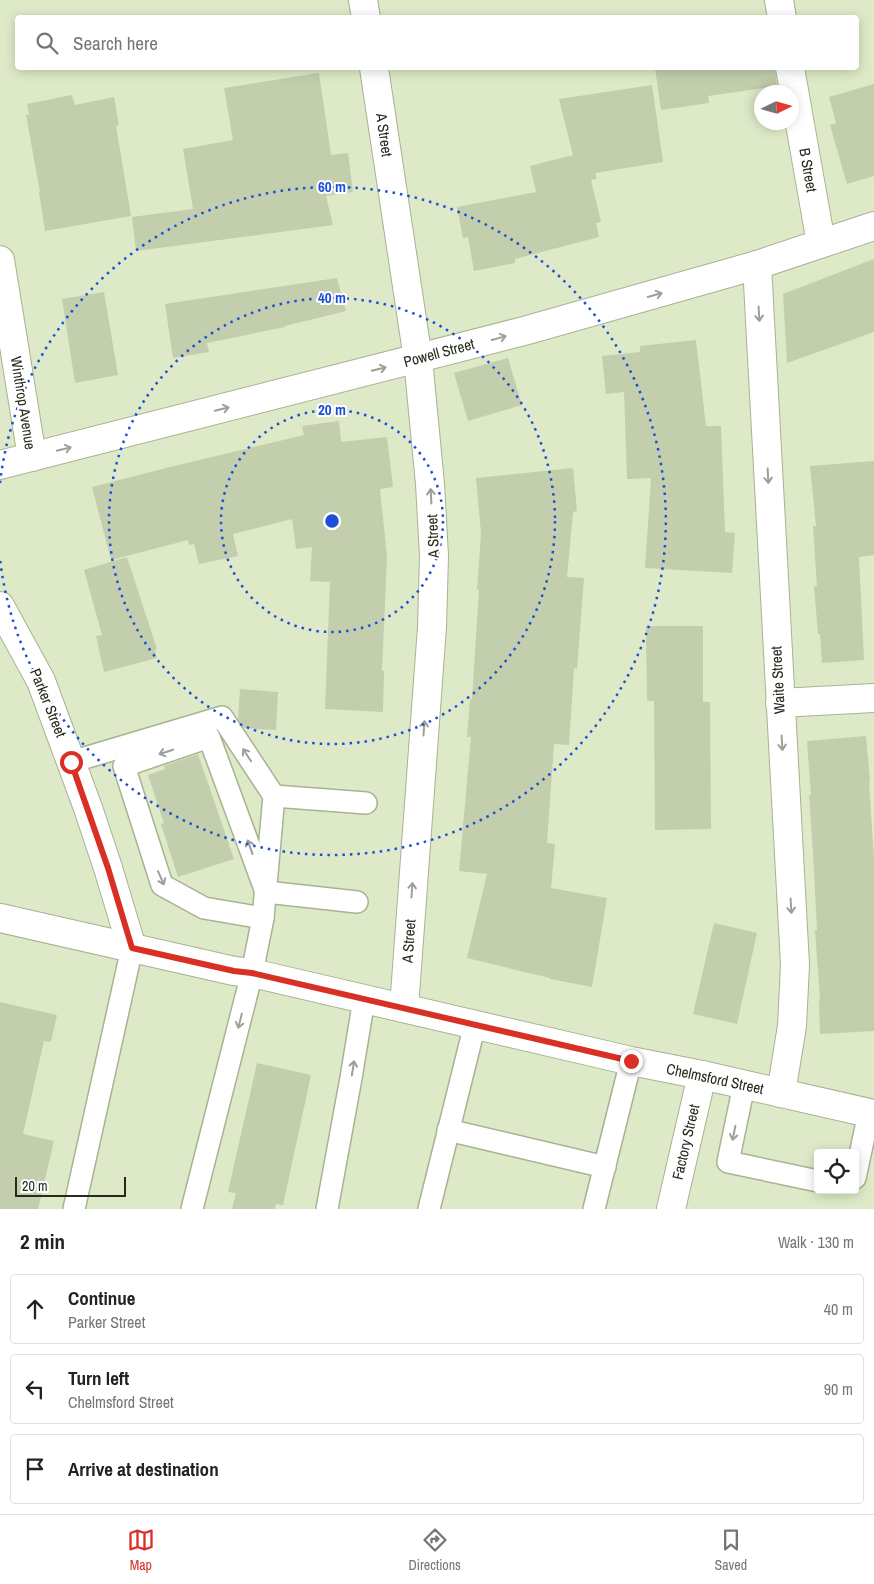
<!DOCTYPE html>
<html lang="en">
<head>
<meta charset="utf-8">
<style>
  body { margin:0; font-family:"Archivo Narrow",sans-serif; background:#f6f6f6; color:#222 }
  .controls { position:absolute; right:15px; bottom:15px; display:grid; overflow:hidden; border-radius:5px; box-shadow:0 2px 12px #0003 }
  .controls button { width:45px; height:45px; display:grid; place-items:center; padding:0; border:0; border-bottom:1px solid #e0e0e0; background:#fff; color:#222; font:25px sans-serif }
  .compass { position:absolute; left:754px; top:85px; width:45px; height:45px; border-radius:50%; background:#fff; box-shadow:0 2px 12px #0003; rotate:85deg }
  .scale { position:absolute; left:15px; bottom:12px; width:111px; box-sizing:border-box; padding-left:5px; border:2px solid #252a1d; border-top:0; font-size:14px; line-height:18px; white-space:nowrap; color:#252a1d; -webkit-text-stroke:4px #fff; paint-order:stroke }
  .stop { position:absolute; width:15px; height:15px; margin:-11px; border:4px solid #d93025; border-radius:50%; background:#fff }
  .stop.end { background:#d93025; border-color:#fff; box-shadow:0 1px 5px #0008 }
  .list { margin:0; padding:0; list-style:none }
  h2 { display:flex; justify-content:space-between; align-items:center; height:65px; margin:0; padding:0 20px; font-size:21px }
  h2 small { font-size:16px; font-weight:400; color:#767676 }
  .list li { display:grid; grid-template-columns:32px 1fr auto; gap:15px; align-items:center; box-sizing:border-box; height:70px; margin:0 10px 10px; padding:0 10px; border:1px solid #e0e0e0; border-radius:5px }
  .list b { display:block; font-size:19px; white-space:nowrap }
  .list p { margin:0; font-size:16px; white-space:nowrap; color:#767676 }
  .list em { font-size:16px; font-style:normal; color:#767676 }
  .icon { flex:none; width:28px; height:28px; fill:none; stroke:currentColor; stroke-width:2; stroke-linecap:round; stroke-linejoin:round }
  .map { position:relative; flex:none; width:874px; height:1209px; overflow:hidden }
  .search { position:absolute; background:#fff; box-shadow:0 2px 12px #0003; left:15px; right:15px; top:15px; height:55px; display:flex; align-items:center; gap:12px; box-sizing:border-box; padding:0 18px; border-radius:5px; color:#767676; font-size:19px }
  .sheet { height:305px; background:#fff }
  nav { display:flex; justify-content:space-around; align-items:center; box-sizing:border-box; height:70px; border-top:1px solid #e0e0e0; background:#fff; font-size:14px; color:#767676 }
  nav a { display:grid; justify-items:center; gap:2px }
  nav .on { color:#d93025 }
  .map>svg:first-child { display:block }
  .building { fill:#c2ceac }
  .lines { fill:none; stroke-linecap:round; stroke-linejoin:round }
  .service-casing { stroke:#a7b391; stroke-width:24 }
  .minor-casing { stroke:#a7b391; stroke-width:30 }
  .tertiary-casing { stroke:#a7b391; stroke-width:30 }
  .primary-casing { stroke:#a7b391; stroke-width:30 }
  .service { stroke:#fff; stroke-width:21 }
  .minor { stroke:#fff; stroke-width:28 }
  .tertiary { stroke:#fff; stroke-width:28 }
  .primary { stroke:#fff; stroke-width:28 }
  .oneway { stroke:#9d9f99 }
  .route { stroke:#d93025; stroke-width:6 }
  .ring { fill:none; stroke:#1d4ed8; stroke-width:2.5; stroke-dasharray:2.5 5 }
  .labels { text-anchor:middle; stroke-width:4; stroke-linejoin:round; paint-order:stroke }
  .street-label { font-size:15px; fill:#252a1d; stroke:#fff }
  .centre { fill:#1d4ed8; stroke:#fff; stroke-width:2.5 }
  .ring-label { font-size:15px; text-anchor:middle; font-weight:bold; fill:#1d4ed8; stroke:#fff; stroke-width:4; stroke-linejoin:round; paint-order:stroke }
</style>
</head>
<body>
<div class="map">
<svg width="874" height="1209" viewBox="0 0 874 1209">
  <rect width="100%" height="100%" fill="#deeac7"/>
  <!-- building -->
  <g class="building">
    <polygon points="655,68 775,68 777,86 708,96 709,103 661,110"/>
    <polygon points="319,73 331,155 348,153 353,192 326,196 333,225 136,251 132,217 193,209 183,149 233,140 224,88"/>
    <polygon points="874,84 874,176 847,184 830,125 836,123 829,97"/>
    <polygon points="652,85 663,162 595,173 597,179 591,180 601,222 596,223 599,237 515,259 515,263 474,271 468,237 463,238 457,207 536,192 530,166 573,155 559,99"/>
    <polygon points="72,95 75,105 114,97 119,125 116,126 131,216 45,231 39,192 40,192 26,115 29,115 27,104"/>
    <polygon points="874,259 874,332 787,363 783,294"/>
    <polygon points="337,278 346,311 285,326 285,327 207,343 209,352 173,358 165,304"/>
    <polygon points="104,292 118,375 75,383 62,299"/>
    <polygon points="696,340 706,426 721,426 725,532 735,533 732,573 645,568 651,478 627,479 624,392 606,394 602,356 640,352 640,346"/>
    <polygon points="508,358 522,405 468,421 454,373"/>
    <polygon points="339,421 341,442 387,437 393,487 380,489 387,557 382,671 384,671 383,712 325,709 330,582 310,581 312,547 296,549 292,519 233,534 238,556 199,564 194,544 189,545 188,540 111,560 92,487 170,467 304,435 302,426"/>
    <polygon points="874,461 874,555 859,557 864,660 822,663 820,634 818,634 814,586 817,586 813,526 816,526 810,466"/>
    <polygon points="573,468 577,511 573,512 567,577 584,578 577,669 574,668 569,745 554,744 547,843 555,844 551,888 607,898 592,987 550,979 550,978 467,958 487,874 459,871 471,737 467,737 470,699 472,699 479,590 477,590 481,533 476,478"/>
    <polygon points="127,557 157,649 155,650 157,658 104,672 96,636 102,635 84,570"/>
    <polygon points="646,626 703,626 703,702 710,702 711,829 655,830 654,701 647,701"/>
    <polygon points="240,689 278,692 276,730 244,728 238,719"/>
    <polygon points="866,736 870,781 869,782 874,858 874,1031 820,1034 819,999 820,999 815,930 817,930 813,853 809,795 811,795 807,741"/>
    <polygon points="198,754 234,859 178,877 161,824 164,823 148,775 165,769 164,766"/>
    <polygon points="714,923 757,933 737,1024 693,1014"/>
    <polygon points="0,1002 57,1015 51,1042 44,1041 23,1134 54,1141 38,1209 0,1209"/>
    <polygon points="257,1063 311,1075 283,1205 276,1204 275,1209 232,1209 236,1193 228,1192"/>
  </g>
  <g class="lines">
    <defs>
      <g id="service">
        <polyline points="71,762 222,717 274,796 263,918 252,973 192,1209"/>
        <polyline points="274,796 366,803"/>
        <polyline points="263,918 204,908 162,885 124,766 209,737 266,892 357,902"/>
        <polyline points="744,1085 728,1162 818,1181"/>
        <polyline points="448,1130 605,1167"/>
        <polyline points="855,1178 869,1113"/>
        <polyline points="74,1209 132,948"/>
        <polyline points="327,1209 351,1078 364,999"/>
        <polyline points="429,1209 475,1024"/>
        <polyline points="594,1209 631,1061"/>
      </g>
      <g id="minor">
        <polyline points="363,0 366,18"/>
        <polyline points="779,0 782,18"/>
        <polyline points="374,68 418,359 430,484 434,556 432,627 404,1008"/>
        <polyline points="790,68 821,243"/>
        <polyline points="0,260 32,457"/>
        <polyline points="757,265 795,965 792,1026 781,1093"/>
        <polyline points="0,606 41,681 88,808 108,868 132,948"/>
        <polyline points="780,703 874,698"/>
        <polyline points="671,1209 702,1075"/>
      </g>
      <polyline id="tertiary" points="0,465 524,331 757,265 874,226"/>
      <polyline id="primary" points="0,918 234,971 252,973 631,1061 702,1075 874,1114"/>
    </defs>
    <!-- service casing -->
    <use href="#service" class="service-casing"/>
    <!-- minor casing -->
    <use href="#minor" class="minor-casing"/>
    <!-- tertiary casing -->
    <use href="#tertiary" class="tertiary-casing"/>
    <!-- primary casing -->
    <use href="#primary" class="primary-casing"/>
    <!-- service -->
    <use href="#service" class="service"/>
    <!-- minor -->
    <use href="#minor" class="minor"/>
    <!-- tertiary -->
    <use href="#tertiary" class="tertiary"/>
    <!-- primary -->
    <use href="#primary" class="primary"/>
  </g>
  <!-- one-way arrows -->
  <defs><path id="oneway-shaft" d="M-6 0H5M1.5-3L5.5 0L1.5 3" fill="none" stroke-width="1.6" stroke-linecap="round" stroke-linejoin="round" transform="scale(1.25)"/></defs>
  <g class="oneway">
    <use href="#oneway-shaft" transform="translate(655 295) rotate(-16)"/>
    <use href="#oneway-shaft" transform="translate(759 314) rotate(87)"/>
    <use href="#oneway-shaft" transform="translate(499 338) rotate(-15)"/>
    <use href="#oneway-shaft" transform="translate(379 369) rotate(-14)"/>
    <use href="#oneway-shaft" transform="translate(222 409) rotate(-14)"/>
    <use href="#oneway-shaft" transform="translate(64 449) rotate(-14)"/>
    <use href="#oneway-shaft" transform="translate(768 476) rotate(87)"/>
    <use href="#oneway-shaft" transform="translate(431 496) rotate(-93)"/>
    <use href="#oneway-shaft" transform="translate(424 728) rotate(-86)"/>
    <use href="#oneway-shaft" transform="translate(782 743) rotate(87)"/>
    <use href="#oneway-shaft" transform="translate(166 752) rotate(162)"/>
    <use href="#oneway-shaft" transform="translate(247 755) rotate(-123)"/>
    <use href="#oneway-shaft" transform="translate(250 847) rotate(-110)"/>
    <use href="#oneway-shaft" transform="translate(161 878) rotate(66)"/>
    <use href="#oneway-shaft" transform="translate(412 890) rotate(-86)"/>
    <use href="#oneway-shaft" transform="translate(791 906) rotate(87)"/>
    <use href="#oneway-shaft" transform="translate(240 1021) rotate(104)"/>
    <use href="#oneway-shaft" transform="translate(353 1068) rotate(-81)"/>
    <use href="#oneway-shaft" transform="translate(734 1133) rotate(101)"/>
  </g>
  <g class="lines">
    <!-- route -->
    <polyline class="route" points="71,762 108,868 132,948 234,971 252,973 631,1061"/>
  </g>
  <!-- distance rings -->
  <g class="ring">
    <circle cx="332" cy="521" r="111"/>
    <circle cx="332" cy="521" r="223"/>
    <path d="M0 483A334 334 0 1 1 0 559"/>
  </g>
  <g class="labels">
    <!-- street labels -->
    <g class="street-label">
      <text transform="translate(384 135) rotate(82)" y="5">A Street</text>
      <text transform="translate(808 170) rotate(80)" y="5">B Street</text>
      <text transform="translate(439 353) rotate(-15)" y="5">Powell Street</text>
      <text transform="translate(23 403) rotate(81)" y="5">Winthrop Avenue</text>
      <text transform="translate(433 536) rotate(-92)" y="5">A Street</text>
      <text transform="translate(778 680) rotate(-93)" y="5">Waite Street</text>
      <text transform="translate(48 703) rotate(68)" y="5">Parker Street</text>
      <text transform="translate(409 941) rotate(-86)" y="5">A Street</text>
      <text transform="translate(715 1079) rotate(12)" y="5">Chelmsford Street</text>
      <text transform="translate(686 1142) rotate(-77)" y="5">Factory Street</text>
    </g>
  </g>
  <circle cx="332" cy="521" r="8" class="centre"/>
  <g class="ring-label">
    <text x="332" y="192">60 m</text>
    <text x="332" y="303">40 m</text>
    <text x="332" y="415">20 m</text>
  </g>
</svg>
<div class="controls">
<button><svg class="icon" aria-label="locate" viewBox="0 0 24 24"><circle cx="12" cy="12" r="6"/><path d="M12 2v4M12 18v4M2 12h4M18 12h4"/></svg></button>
</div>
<svg class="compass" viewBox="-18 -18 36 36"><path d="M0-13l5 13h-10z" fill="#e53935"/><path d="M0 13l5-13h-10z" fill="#767676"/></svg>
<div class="scale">20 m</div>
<div class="stop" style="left:71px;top:762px"></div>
<div class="stop end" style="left:631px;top:1061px"></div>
<div class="search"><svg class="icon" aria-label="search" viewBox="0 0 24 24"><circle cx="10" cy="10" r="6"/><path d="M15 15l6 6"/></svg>Search here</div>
</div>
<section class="sheet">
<h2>2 min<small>Walk · 130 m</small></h2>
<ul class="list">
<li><svg class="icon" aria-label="ahead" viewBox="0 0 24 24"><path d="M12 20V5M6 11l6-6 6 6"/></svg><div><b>Continue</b><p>Parker Street</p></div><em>40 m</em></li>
<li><svg class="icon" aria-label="left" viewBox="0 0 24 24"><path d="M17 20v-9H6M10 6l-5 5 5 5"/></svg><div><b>Turn left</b><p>Chelmsford Street</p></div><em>90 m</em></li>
<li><svg class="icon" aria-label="arrive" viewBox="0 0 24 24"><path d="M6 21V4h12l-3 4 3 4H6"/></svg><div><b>Arrive at destination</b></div></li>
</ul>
</section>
<nav>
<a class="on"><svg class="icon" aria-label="map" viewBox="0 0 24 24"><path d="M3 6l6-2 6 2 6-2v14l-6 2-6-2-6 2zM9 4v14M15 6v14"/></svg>Map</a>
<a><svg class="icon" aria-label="directions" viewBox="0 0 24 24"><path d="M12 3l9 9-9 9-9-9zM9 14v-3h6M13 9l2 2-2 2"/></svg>Directions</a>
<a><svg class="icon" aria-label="saved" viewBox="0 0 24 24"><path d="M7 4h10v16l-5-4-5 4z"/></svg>Saved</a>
</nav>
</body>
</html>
